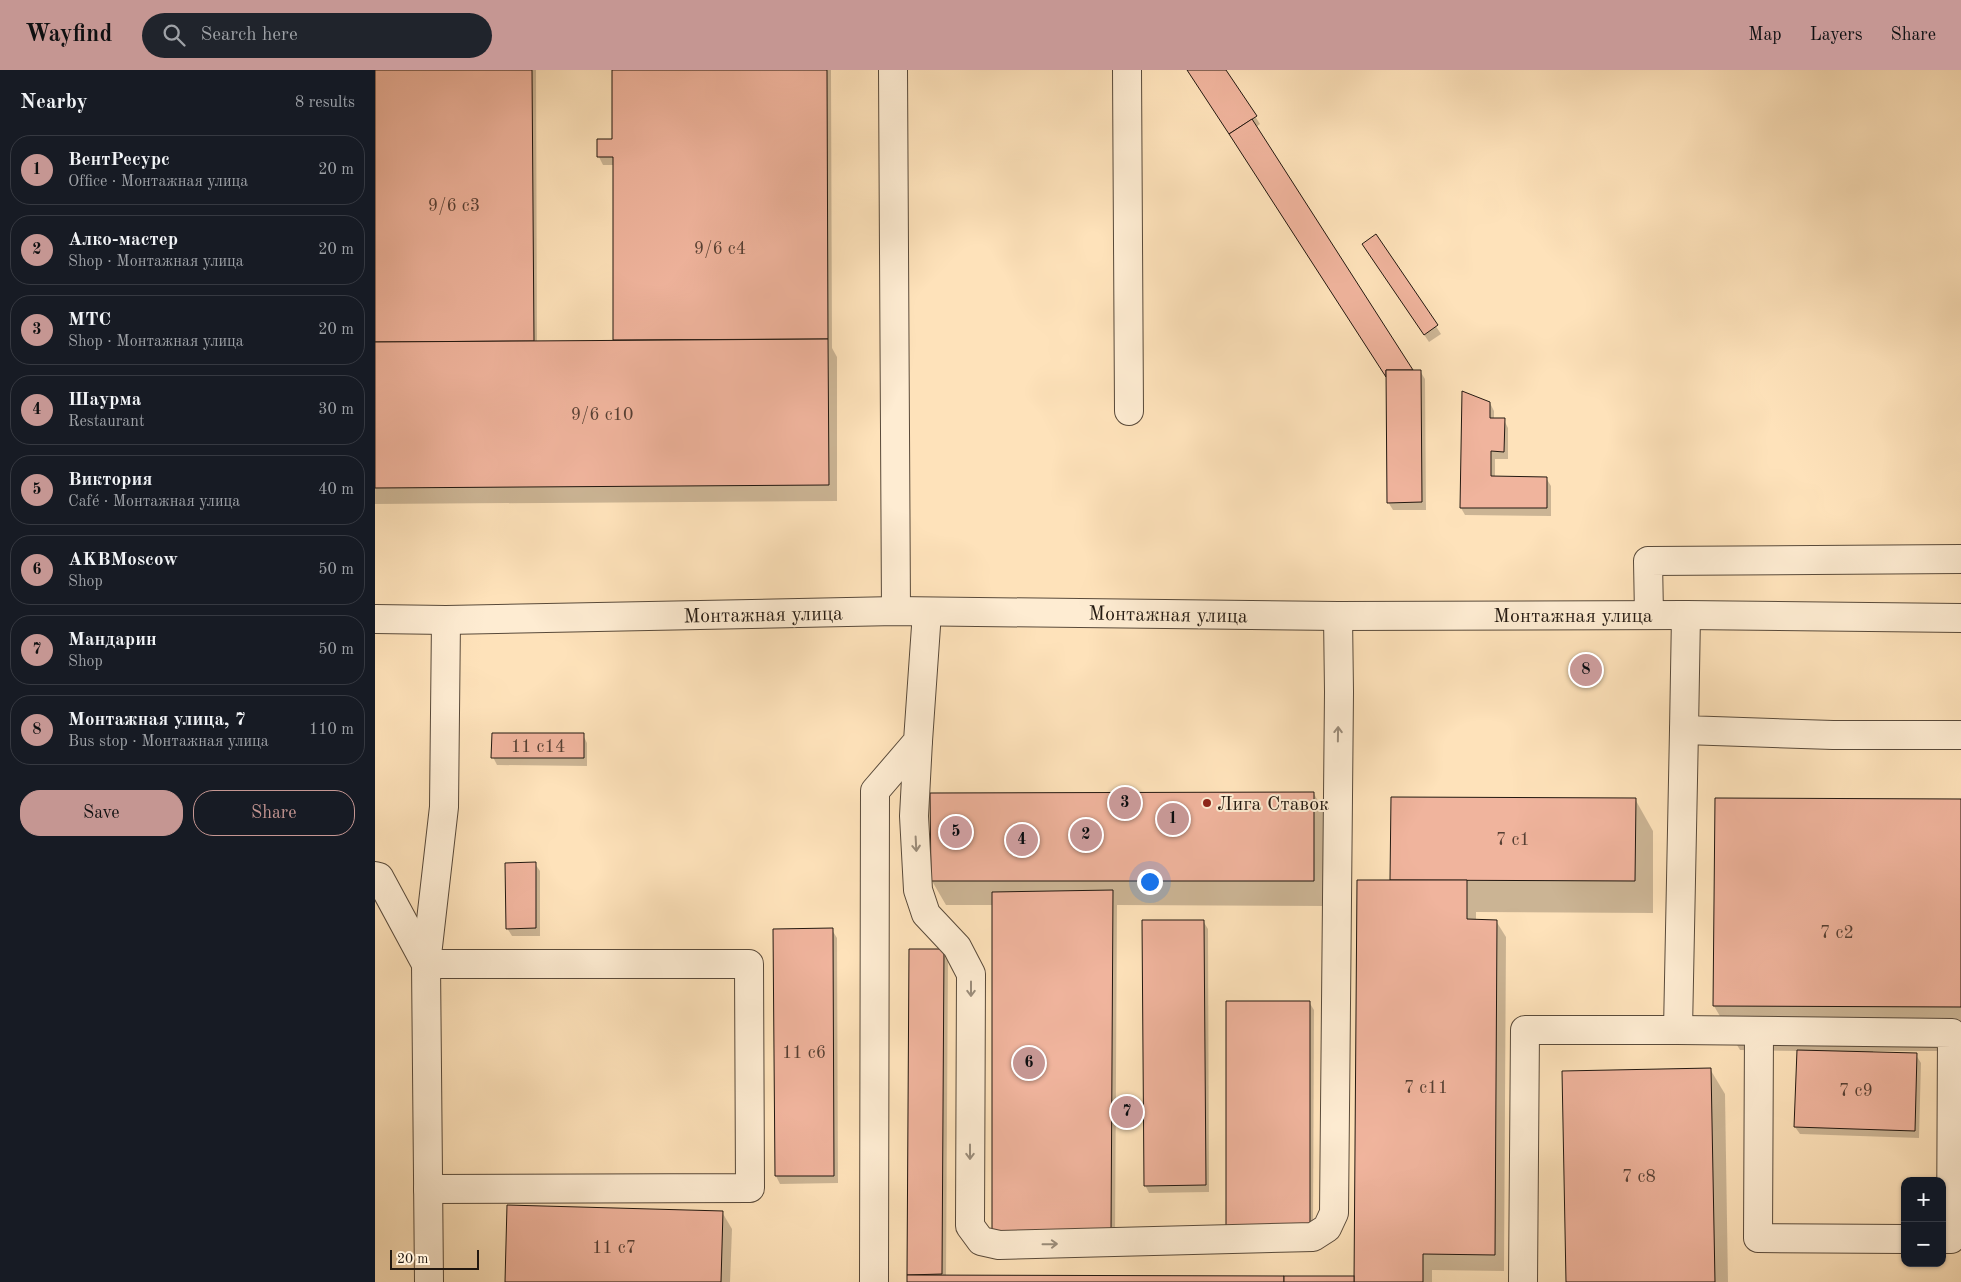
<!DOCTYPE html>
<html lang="en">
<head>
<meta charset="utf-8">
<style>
  body { margin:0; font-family:"Old Standard TT",serif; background:#20242c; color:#f1f3f6 }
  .controls { position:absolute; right:15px; bottom:15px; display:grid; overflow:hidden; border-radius:10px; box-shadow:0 1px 4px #0004 }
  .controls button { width:45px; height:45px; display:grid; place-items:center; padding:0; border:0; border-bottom:1px solid #363941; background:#171b24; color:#f1f3f6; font:25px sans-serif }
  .scale { position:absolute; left:15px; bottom:12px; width:89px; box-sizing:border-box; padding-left:5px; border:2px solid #221810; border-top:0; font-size:14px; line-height:18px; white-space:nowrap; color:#221810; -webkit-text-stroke:4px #feecd2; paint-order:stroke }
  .you { position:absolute; left:774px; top:811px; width:18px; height:18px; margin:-12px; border:4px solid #fff; border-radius:50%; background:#1a73e8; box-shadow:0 0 0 8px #1a73e833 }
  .badge { display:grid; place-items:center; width:32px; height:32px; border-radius:50%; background:#c59692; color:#111; font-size:16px; font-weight:700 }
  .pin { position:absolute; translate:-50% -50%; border:2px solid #fff; box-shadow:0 1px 5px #0006 }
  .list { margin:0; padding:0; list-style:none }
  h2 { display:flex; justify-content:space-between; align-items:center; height:65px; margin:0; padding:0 20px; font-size:21px }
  h2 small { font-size:16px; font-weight:400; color:#9ea1a6 }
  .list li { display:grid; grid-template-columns:32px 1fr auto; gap:15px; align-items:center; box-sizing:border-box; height:70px; margin:0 10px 10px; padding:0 10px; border:1px solid #363941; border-radius:20px }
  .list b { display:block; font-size:19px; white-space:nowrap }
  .list p { margin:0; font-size:16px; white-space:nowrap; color:#9ea1a6 }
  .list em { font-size:16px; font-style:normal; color:#9ea1a6 }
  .actions { display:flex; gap:10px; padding:15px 20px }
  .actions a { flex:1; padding:11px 0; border:1px solid #c59692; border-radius:20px; text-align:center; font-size:18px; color:#c59692 }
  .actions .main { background:#c59692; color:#111 }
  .icon { flex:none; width:28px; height:28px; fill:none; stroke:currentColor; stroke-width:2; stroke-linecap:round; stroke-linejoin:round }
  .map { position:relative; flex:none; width:1586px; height:1212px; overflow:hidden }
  header { display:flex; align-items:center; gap:30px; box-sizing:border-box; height:70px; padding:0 25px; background:#c59692; color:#111 }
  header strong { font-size:24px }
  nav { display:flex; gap:28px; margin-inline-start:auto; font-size:18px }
  .search { width:350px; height:45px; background:#20242c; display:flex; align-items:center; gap:12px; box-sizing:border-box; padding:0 18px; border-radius:28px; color:#9ea1a6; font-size:19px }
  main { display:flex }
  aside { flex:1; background:#171b24 }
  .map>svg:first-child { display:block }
  .shadow { fill:#0003 }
  .building { fill:#f0b49d; stroke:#221810 }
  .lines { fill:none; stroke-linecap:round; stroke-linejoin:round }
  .minor-casing { stroke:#594a3a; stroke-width:30 }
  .minor { stroke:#feecd2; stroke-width:28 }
  .oneway { stroke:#9b8d7b }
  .poi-dot { fill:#8f2418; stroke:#feecd2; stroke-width:2 }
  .labels { text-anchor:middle; stroke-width:4; stroke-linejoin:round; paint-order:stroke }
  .number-label { font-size:18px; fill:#563f33 }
  .street-label { font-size:20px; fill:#221810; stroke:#feecd2 }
  .poi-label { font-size:20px; fill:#221810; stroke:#feecd2; text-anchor:start }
</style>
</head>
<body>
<header>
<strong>Wayfind</strong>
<div class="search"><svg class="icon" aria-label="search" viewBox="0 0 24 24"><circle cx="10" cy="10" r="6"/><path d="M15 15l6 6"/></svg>Search here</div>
<nav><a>Map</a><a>Layers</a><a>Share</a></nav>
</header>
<main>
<aside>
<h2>Nearby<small>8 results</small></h2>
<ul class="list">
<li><span class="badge">1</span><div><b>ВентРесурс</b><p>Office · Монтажная улица</p></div><em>20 m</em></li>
<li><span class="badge">2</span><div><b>Алко-мастер</b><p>Shop · Монтажная улица</p></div><em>20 m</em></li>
<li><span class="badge">3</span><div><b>МТС</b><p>Shop · Монтажная улица</p></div><em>20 m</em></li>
<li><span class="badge">4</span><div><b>Шаурма</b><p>Restaurant</p></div><em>30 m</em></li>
<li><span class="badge">5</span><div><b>Виктория</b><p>Café · Монтажная улица</p></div><em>40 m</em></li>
<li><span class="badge">6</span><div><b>AKBMoscow</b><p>Shop</p></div><em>50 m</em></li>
<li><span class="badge">7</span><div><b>Мандарин</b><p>Shop</p></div><em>50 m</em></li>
<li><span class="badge">8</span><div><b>Монтажная улица, 7</b><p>Bus stop · Монтажная улица</p></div><em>110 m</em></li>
</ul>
<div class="actions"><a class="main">Save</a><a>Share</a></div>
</aside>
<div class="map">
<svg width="1586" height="1212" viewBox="0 0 1586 1212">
  <rect width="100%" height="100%" fill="#fee2ba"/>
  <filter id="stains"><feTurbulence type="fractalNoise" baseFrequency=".004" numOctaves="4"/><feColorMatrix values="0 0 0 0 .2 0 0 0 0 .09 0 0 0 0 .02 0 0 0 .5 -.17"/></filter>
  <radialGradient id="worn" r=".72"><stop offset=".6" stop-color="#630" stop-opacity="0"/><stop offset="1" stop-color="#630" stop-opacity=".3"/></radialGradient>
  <!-- shadow -->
  <g class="shadow">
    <polygon points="0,0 161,0 162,272 241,272 239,95 228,95 224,87 223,70 239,70 239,0 456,0 457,278 462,287 462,431 0,434"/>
    <polygon points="813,0 850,0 885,54 881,57 1037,301 1045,301 1050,309 1051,440 1018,440 1013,432 1012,308"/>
    <polygon points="1001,166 1066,264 1054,272 993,182"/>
    <polygon points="1115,333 1119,341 1119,350 1129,350 1133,358 1133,389 1120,389 1120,408 1171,408 1176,416 1176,446 1090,445 1086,438"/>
    <polygon points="208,665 212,673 212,696 122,695 118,687"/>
    <polygon points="939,724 953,748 953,836 742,835 740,1172 618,835 571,835 557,811"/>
    <polygon points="1260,729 1278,761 1278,843 1101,842 1101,851 1121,851 1131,867 1129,1201 1057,1200 1057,1212 533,1212 535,880 568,880 573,888 571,1206 978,1208 980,1211 1018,811"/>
    <polygon points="1586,730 1586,981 1498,981 1498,983 1541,985 1546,993 1544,1068 1425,1064 1420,1057 1423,981 1365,980 1339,936"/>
    <polygon points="160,794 165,801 165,866 137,866 132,858"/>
    <polygon points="828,851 833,859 834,1122 774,1123 770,1115"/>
    <polygon points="457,860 462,868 463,1113 405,1114 401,1106"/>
    <polygon points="934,932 939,940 938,1163 857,1163"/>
    <polygon points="1335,999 1350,1024 1353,1212 1192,1212"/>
    <polygon points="347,1142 357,1159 355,1212 131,1212"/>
  </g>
  <!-- building -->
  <g class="building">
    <polygon points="0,0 157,0 159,271 0,272"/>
    <polygon points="237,0 452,0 453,269 238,270 238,87 222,87 222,69 237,69"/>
    <polygon points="812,0 851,0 882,46 854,64"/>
    <polygon points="877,49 1038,300 1011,300 1011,307 854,64"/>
    <polygon points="1001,164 1063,255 1049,265 987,174"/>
    <polygon points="453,269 454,415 0,418 0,272"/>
    <polygon points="1011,300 1046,300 1047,432 1012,433"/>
    <polygon points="1087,321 1115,332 1115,348 1130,348 1129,382 1116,381 1116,406 1172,407 1172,438 1085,438"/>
    <polygon points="117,663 209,663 209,688 116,688"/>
    <polygon points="939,722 939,811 556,811 555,723"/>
    <polygon points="1016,727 1261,728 1260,811 1015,810"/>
    <polygon points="1340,728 1586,729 1586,937 1338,936"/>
    <polygon points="161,792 161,858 131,859 130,793"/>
    <polygon points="982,810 1092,810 1092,849 1122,850 1120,1185 1048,1184 1048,1212 979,1212"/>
    <polygon points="738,820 736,1165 617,1165 617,822"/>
    <polygon points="767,850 829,850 831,1115 769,1116"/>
    <polygon points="458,858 459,1106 400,1106 398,859"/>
    <polygon points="534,879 569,879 567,1204 532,1205"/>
    <polygon points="851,931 935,931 935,1155 851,1156"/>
    <polygon points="1422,980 1542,983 1540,1061 1419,1057"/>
    <polygon points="1336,998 1340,1212 1191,1212 1187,1001"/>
    <polygon points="132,1135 348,1141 346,1212 130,1212"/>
    <polygon points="532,1205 909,1206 909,1212 532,1212"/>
    <rect x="909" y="1206" width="70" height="6"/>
  </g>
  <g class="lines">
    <defs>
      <g id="minor">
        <polyline points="518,0 521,541"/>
        <polyline points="752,0 754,341"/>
        <polyline points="1274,545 1273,491 1586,489"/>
        <polyline points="1311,545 1309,660 1458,665 1586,665"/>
        <polyline points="0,549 71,550 521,541 963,546 1311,545 1586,548"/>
        <polyline points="543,671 539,746 543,820 551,844 582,877 596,904 595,1156 606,1171 624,1175 938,1167 952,1158 959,1143 964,622 963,546"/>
        <polyline points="0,806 4,807 51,894 54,1212"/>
        <polyline points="1303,960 1577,963 1576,1169 1567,1169"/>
        <polyline points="1384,961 1383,1168 1530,1169"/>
        <polyline points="53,1119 375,1118 374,894 51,894 69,737 71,550"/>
        <polyline points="499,1212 500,721 543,671 552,542"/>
        <polyline points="1148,1212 1150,960 1303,960 1309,660"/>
      </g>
    </defs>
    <!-- minor casing -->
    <use href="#minor" class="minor-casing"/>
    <!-- minor -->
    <use href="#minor" class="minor"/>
  </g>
  <!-- one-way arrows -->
  <defs><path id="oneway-shaft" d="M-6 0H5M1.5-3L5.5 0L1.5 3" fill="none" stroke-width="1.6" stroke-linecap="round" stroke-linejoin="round" transform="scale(1.25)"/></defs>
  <g class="oneway">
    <use href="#oneway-shaft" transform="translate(963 664) rotate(-89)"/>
    <use href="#oneway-shaft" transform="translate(541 774) rotate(87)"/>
    <use href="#oneway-shaft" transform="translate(596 919) rotate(90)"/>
    <use href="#oneway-shaft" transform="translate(595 1082) rotate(90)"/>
    <use href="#oneway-shaft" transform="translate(675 1174) rotate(-1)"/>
  </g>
  <!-- markers -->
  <circle class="poi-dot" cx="832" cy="733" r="5"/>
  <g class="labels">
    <!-- number labels -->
    <g class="number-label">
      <text x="79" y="141">9/6 с3</text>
      <text x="345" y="184">9/6 с4</text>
      <text x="227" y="350">9/6 с10</text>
      <text x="163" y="682">11 c14</text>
      <text x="1138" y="775">7 с1</text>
      <text x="1462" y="868">7 с2</text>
      <text x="429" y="988">11 c6</text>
      <text x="1051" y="1023">7 с11</text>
      <text x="1481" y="1026">7 с9</text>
      <text x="1264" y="1112">7 с8</text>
      <text x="239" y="1183">11 c7</text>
    </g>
    <!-- street labels -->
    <g class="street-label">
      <text transform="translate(388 544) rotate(-1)" y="7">Монтажная улица</text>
      <text transform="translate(793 544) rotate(1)" y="7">Монтажная улица</text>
      <text x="1198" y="552">Монтажная улица</text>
    </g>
    <!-- poi labels -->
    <g class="poi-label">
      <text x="842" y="740">Лига Ставок</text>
    </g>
  </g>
  <rect width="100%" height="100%" filter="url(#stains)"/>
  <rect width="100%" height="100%" fill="url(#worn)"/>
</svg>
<div class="controls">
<button>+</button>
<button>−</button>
</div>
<div class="scale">20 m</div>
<div class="you"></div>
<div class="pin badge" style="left:798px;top:749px">1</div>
<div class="pin badge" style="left:711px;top:765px">2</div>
<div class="pin badge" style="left:750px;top:733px">3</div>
<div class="pin badge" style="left:647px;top:770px">4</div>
<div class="pin badge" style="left:581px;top:762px">5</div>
<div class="pin badge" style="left:654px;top:993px">6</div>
<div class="pin badge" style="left:752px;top:1042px">7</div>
<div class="pin badge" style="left:1211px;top:600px">8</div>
</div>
</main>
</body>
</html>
